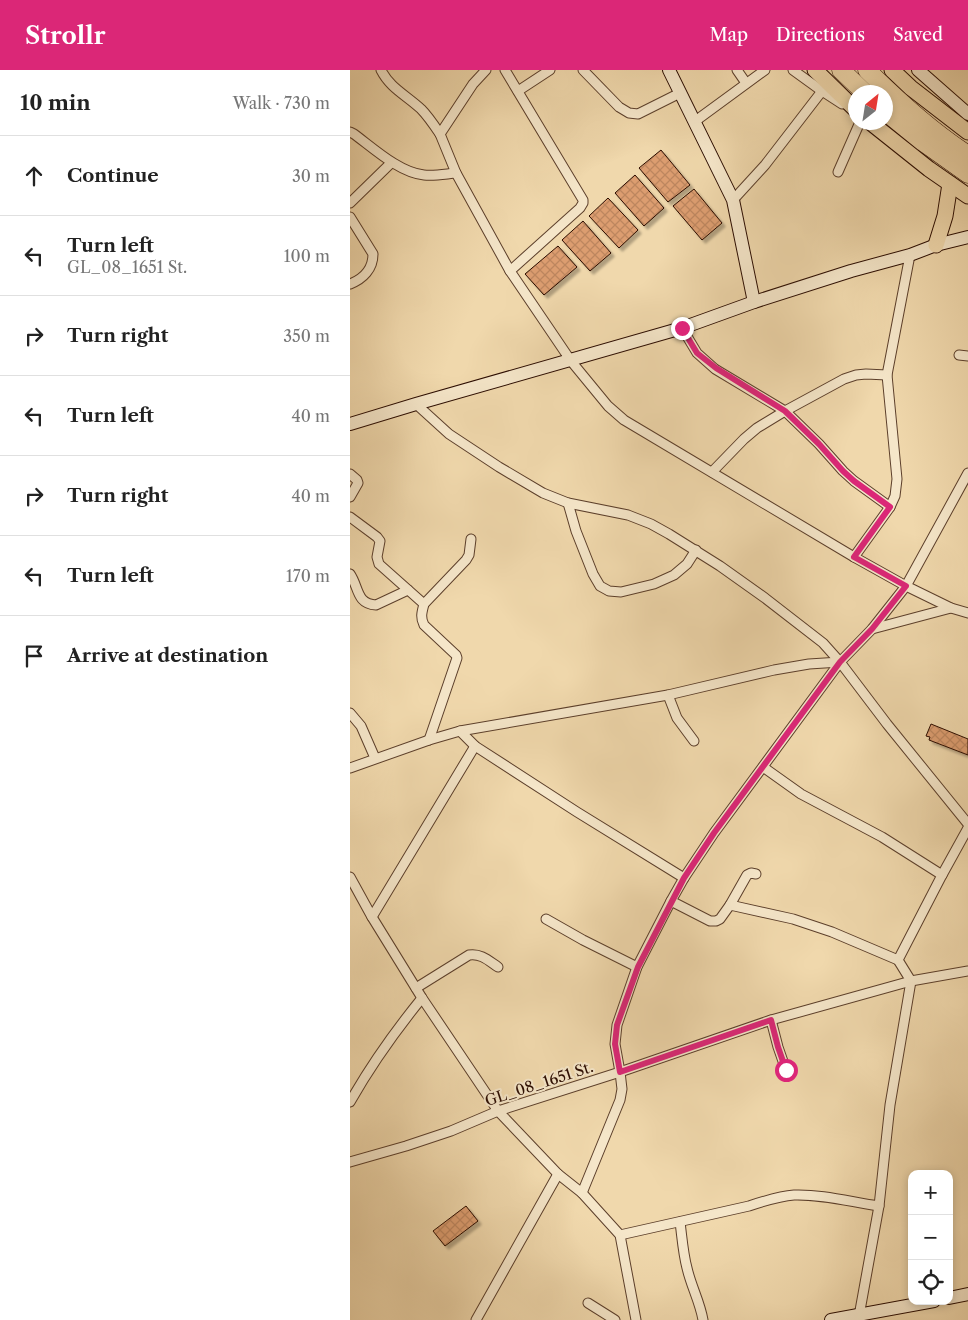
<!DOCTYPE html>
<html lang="en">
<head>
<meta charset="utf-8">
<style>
  body { margin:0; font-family:"Libre Caslon Text",serif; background:#f2f2f2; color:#222 }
  .controls { position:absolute; right:15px; bottom:15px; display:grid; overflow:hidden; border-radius:10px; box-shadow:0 2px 8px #0003 }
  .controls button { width:45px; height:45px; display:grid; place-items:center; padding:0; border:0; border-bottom:1px solid #e0e0e0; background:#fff; color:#222; font:25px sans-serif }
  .compass { position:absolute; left:498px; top:15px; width:45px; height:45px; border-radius:50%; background:#fff; box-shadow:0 2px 8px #0003; rotate:30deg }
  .stop { position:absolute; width:15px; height:15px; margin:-11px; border:4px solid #db2777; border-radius:50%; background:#fff }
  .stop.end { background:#db2777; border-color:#fff; box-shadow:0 1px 5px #0008 }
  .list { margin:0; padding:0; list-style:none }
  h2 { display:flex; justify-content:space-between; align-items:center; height:65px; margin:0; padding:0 20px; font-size:21px }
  h2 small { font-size:16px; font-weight:400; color:#767676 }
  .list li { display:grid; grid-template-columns:32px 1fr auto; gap:15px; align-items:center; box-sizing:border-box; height:80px; padding:0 20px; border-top:1px solid #e0e0e0 }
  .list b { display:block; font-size:19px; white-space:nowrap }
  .list p { margin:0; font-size:16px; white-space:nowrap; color:#767676 }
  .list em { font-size:16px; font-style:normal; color:#767676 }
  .icon { flex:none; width:28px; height:28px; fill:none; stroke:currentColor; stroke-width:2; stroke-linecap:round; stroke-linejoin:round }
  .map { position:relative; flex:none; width:618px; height:1250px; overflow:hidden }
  header { display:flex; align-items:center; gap:30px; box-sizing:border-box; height:70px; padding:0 25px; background:#db2777; color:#fff }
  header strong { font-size:24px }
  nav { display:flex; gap:28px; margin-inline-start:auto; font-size:18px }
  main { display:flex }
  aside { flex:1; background:#fff }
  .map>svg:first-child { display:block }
  .building { fill:url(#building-cross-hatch); stroke:#2b0c00; filter:url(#shadow) }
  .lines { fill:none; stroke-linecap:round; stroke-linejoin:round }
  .street-casing { stroke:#5c3f2b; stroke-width:11 }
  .secondary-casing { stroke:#2b0c00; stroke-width:14 }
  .primary-casing { stroke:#2b0c00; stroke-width:17 }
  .highway-casing { stroke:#2b0c00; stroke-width:19 }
  .street { stroke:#f5e6c9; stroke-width:9 }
  .secondary { stroke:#f5e6c9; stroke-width:12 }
  .primary { stroke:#f0d8ac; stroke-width:15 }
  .highway { stroke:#f0d8ac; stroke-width:18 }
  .route { stroke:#db2777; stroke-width:6 }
  .labels { text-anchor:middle; stroke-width:4; stroke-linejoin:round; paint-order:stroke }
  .street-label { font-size:15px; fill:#2b0c00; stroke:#f5e6c9 }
</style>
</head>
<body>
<header>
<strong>Strollr</strong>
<nav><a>Map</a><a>Directions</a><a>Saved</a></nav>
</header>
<main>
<aside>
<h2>10 min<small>Walk · 730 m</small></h2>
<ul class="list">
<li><svg class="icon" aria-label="ahead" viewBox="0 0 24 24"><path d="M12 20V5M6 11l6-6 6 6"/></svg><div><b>Continue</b></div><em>30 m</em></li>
<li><svg class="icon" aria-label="left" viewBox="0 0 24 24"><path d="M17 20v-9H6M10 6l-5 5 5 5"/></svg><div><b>Turn left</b><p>GL_08_1651 St.</p></div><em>100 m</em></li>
<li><svg class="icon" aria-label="right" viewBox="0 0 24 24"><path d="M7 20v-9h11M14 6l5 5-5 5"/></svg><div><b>Turn right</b></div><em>350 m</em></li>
<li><svg class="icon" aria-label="left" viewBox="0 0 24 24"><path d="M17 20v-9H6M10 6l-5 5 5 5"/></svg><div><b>Turn left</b></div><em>40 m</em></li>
<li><svg class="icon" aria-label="right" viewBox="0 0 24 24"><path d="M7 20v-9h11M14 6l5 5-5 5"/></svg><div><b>Turn right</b></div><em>40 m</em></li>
<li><svg class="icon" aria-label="left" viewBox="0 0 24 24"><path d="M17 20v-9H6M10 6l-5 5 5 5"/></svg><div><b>Turn left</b></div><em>170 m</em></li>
<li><svg class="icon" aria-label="arrive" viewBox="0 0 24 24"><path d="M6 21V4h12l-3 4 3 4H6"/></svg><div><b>Arrive at destination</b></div></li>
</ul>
</aside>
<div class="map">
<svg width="618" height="1250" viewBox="0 0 618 1250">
  <defs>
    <pattern id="building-cross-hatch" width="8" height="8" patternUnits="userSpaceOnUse" patternTransform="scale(1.25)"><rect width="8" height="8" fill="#dc9d6f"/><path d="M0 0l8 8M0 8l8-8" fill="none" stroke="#bd865e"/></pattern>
    <filter id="shadow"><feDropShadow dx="3.5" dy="3.5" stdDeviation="1" flood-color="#0004"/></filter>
  </defs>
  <rect width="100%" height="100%" fill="#f0d8ac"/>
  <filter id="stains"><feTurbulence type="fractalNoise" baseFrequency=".004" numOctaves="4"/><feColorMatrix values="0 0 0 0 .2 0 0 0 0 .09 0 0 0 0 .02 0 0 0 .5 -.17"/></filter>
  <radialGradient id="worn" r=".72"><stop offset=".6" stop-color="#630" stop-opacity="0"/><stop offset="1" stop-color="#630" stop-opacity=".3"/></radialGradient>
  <!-- building -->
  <g class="building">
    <polygon points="311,80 340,115 318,132 289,98"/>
    <polygon points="285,105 314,138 294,156 265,123"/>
    <polygon points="344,119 372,153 352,170 323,136"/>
    <polygon points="258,128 288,160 269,178 239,146"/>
    <polygon points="233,151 261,183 240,201 212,170"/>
    <polygon points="208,176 227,197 194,225 175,204"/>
    <polygon points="581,654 618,669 618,685 579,670 580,667 576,666"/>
    <polygon points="116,1136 128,1151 95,1176 83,1161"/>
  </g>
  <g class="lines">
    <defs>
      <g id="street">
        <path d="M31,0C40,18 56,25 71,39C78,46 84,55 90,64L123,14L136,0"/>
        <polyline points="155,0 233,130 233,133 230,138 160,201"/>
        <polyline points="233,0 269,37 279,43 288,44 330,23"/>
        <polyline points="387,0 396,13"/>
        <polyline points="443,0 472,21 492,34"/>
        <polyline points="168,21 200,0"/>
        <polyline points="344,52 415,0"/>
        <path d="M0,62L4,64C23,78 50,103 74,105C85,106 95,104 106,103"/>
        <polyline points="90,64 106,103 160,201 221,291 258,336 274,350 504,487 556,516 601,538 618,543"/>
        <polyline points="488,102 510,52"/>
        <polyline points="383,130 415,95 472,21"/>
        <polyline points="0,133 41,93"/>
        <path d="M0,147L23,184C23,199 13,209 0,214"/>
        <polyline points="332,258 347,283 365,299 435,341 469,374 493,401 504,411 540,437"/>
        <polyline points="609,285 618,286"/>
        <polyline points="66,334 99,364 149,397 193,423 218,433 278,445 301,454 319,464 370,496 415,528 473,573 490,592 537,654 618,754"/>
        <polyline points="362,402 394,369 407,358 435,341 494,309 506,305 516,304 537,305"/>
        <polyline points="0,404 7,410 8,413 0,427"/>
        <polyline points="218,433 226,461 243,504 250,516 259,521 271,522 304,514 324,505 337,494 346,480"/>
        <polyline points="0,447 27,467 30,471 27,487 29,494 74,534"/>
        <polyline points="504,487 540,437 545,426 547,409 537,305 560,185"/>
        <path d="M0,504C9,517 6,534 26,535L58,520"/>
        <polyline points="522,559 601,538"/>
        <polyline points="318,625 327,648 344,671"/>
        <polyline points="0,643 11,656 25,688"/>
        <polyline points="110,661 125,676 227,742 334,808"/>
        <path d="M79,670L107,588L106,585L74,555C70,547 72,542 74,534L116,490L119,485L121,469"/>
        <polyline points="413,697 451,724 532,767 592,805 618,758"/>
        <polyline points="0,698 79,670 110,661 318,625 424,600 459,594 490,592"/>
        <polyline points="0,807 22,847 72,928 148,1041 208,1104 232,1123 270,1165 286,1250"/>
        <polyline points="321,831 360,851 366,851 370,849 380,835 443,849 482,862 548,890"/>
        <polyline points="380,835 397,805 401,803 406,804"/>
        <polyline points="22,847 125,676"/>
        <polyline points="196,849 233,870 287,897"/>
        <path d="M66,918L119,885C131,883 139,891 148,897"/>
        <polyline points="421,950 428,977 436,1000"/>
        <path d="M0,1032C21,995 46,960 72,928"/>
        <polyline points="0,1092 56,1076 101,1061 148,1041 270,1002 421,950 561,911 618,901"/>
        <polyline points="232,1123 270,1030 272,1019 270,1002 265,974 267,955 287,897 321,831 334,808 364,763 490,592 522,559 556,516 618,403"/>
        <path d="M330,1152C332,1167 333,1183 337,1198C341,1216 350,1232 353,1250"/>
        <path d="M270,1165L399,1136C414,1131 429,1126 444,1125C472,1124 501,1132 529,1136"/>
        <polyline points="238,1233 265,1250"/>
        <polyline points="509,1246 529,1136 540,1035 561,911 548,890 592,805"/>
        <polyline points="126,1250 208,1104"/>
      </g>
      <g id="secondary">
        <polyline points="319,0 383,130 404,232"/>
        <polyline points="568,0 618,44"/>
        <polyline points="0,354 66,334 332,258 404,232 501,201 560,185 586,175 618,167"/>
        <polyline points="599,1228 618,1224"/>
        <polyline points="481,1250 584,1231"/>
      </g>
      <g id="primary">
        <polyline points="465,0 506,40"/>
        <polyline points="542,0 561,18 618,62"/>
        <polyline points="520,52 579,99 618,126"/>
        <polyline points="586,175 595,146 600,114"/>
      </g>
      <g id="highway">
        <polyline points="491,0 514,22"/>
        <path d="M517,0C548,31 581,61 618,85"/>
        <polyline points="536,42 573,72 618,104"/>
      </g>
    </defs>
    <!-- street casing -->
    <use href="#street" class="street-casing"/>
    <!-- secondary casing -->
    <use href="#secondary" class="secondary-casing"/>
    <!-- primary casing -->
    <use href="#primary" class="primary-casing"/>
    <!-- highway casing -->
    <use href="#highway" class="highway-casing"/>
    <!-- street -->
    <use href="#street" class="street"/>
    <!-- secondary -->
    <use href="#secondary" class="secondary"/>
    <!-- primary -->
    <use href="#primary" class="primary"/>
    <!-- highway -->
    <use href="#highway" class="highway"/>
  </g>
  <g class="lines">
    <!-- route -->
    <polyline class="route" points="332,258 347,283 366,298 435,341 469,374 493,401 504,411 540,437 504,487 556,516 522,559 490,592 364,763 334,808 288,897 267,955 265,974 270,1002 421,950 428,977 436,1000"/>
  </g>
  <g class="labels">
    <!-- street labels -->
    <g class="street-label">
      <text transform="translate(189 1014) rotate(-18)" y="5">GL_08_1651 St.</text>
    </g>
  </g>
  <rect width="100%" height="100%" filter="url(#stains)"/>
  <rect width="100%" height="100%" fill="url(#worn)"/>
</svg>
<div class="controls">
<button>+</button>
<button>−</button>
<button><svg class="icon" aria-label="locate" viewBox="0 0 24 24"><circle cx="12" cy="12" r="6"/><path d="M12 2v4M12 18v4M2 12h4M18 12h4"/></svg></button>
</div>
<svg class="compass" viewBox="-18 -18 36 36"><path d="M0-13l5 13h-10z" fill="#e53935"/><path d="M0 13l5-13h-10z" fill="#767676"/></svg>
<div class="stop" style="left:436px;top:1000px"></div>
<div class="stop end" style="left:332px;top:258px"></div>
</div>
</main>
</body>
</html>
